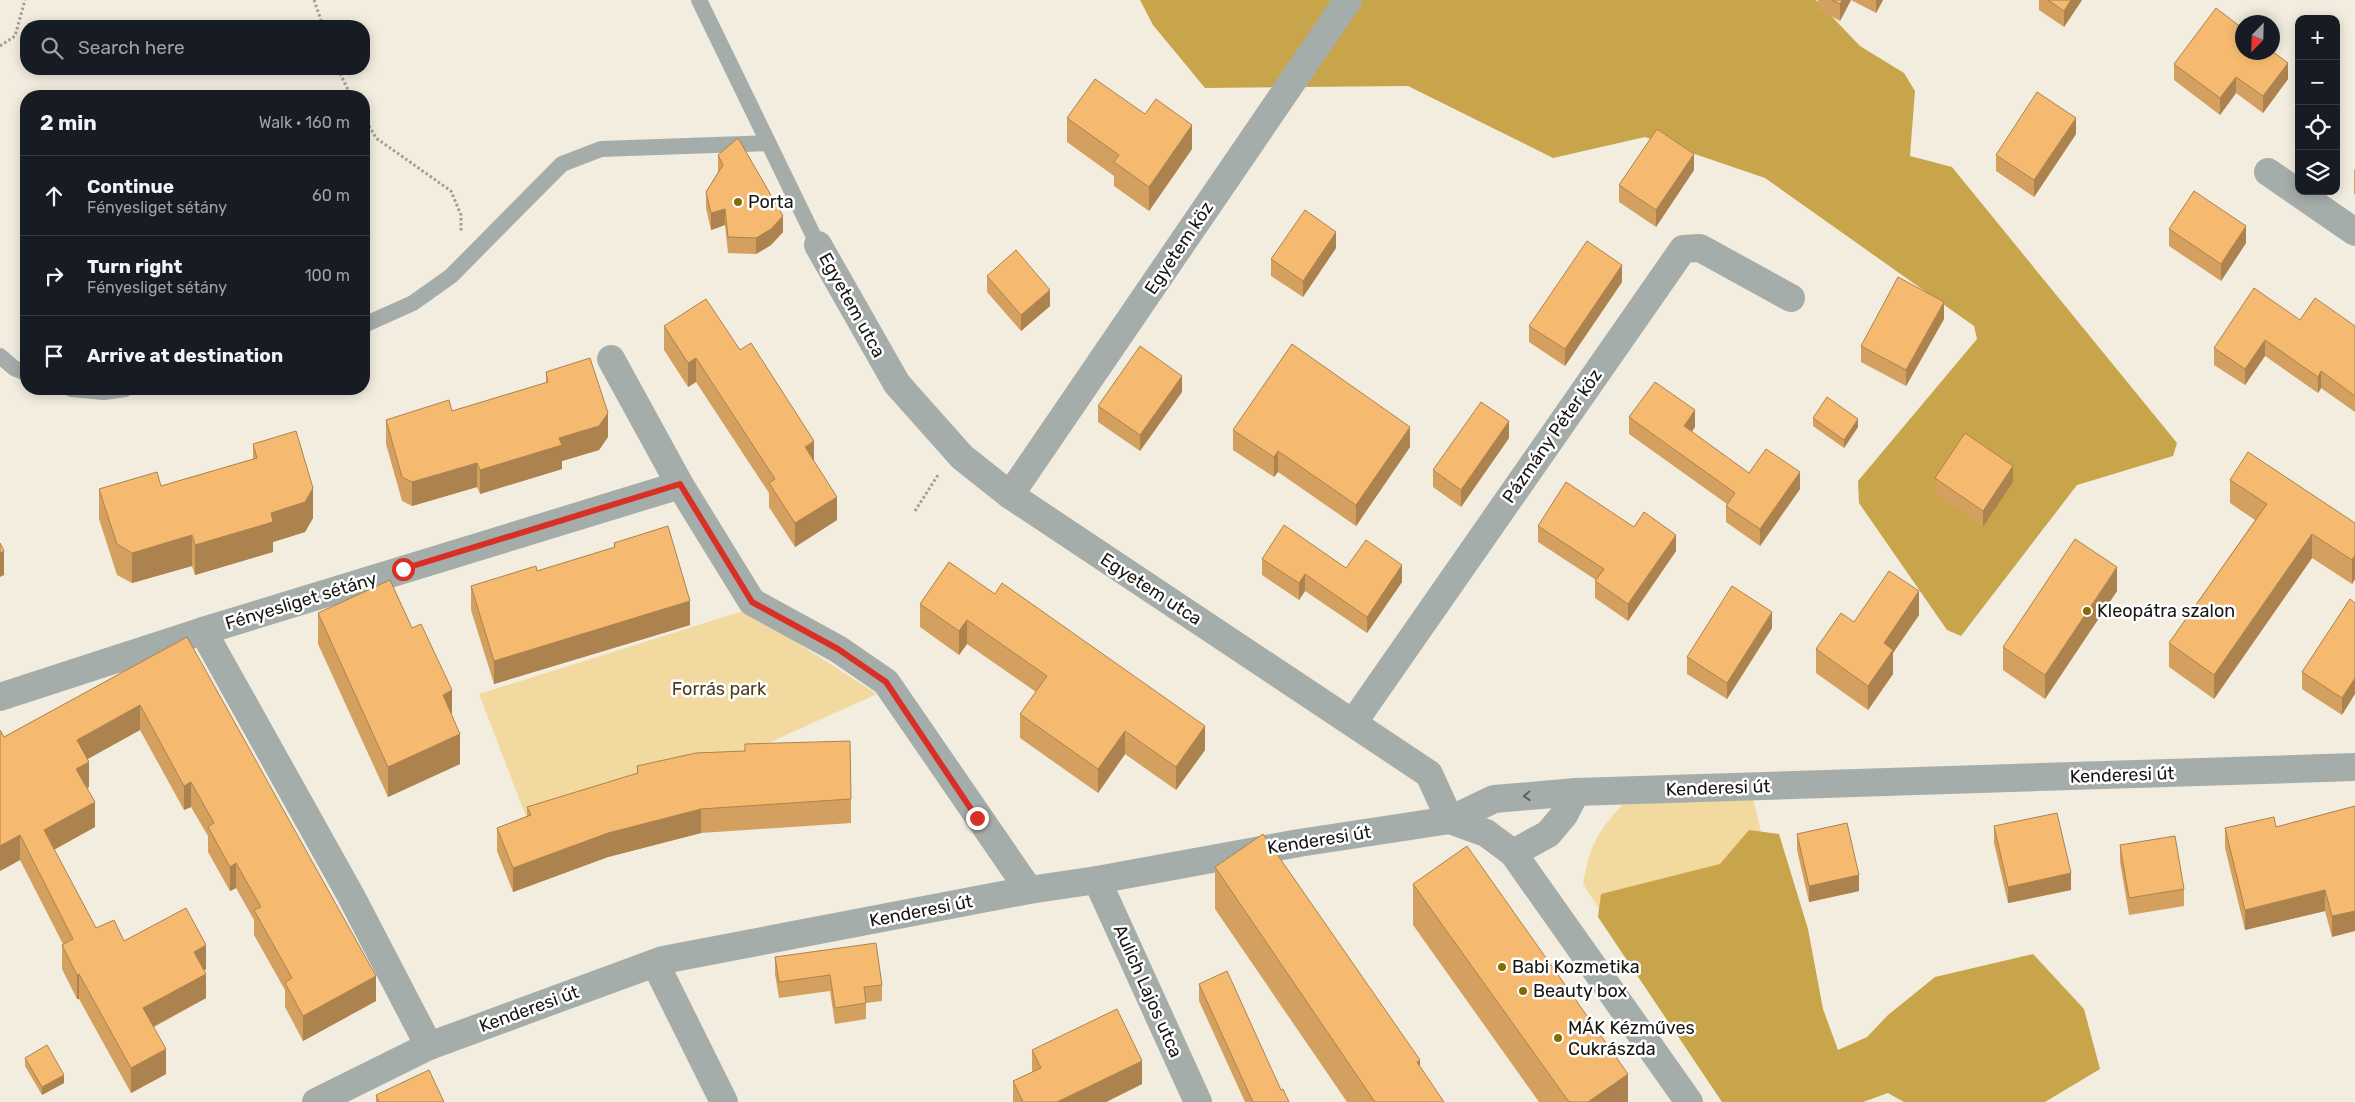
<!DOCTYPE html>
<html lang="en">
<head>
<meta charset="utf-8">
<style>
  body { margin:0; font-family:Rubik,sans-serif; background:#242831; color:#f1f3f6 }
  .controls { position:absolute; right:15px; top:15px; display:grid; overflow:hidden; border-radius:10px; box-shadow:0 2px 12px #0003 }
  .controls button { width:45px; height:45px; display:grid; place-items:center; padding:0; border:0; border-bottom:1px solid #363941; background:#171b24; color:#f1f3f6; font:25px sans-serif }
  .compass { position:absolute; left:2235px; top:15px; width:45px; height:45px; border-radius:50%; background:#171b24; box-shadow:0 2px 12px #0003; rotate:203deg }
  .stop { position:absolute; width:15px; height:15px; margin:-11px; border:4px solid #d93025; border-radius:50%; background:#fff }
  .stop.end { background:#d93025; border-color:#fff; box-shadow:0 1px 5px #0008 }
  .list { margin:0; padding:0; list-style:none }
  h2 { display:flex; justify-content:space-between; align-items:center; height:65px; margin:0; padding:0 20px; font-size:21px }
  h2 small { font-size:16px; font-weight:400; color:#9ea1a6 }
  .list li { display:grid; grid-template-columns:32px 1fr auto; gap:15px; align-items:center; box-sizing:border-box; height:80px; padding:0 20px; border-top:1px solid #363941 }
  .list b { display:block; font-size:19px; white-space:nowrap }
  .list p { margin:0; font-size:16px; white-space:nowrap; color:#9ea1a6 }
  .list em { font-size:16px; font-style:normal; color:#9ea1a6 }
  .icon { flex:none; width:28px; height:28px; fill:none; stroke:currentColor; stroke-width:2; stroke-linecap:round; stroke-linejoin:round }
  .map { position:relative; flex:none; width:2355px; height:1102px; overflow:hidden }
  .search { position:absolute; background:#171b24; box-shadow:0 2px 12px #0003; left:20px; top:20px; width:350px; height:55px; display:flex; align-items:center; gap:12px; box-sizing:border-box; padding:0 18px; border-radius:20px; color:#9ea1a6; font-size:19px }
  .panel { position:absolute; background:#171b24; box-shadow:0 2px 12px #0003; left:20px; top:90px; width:350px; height:305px; border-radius:20px }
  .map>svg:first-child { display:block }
  .green { fill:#f2d9a0 }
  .forest { fill:#c8a44b }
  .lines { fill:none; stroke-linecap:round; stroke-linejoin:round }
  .path { stroke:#a29e93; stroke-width:3; stroke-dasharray:2.5 2.5; stroke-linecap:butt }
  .service { stroke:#a5adab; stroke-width:16 }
  .minor { stroke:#a5adab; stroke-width:28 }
  .wall { fill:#d3a05f }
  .shaded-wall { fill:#ac824e }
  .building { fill:#f5ba6f; stroke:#ac824e }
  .oneway { stroke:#5f625e }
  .route { stroke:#d93025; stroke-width:6 }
  .poi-dot { fill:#856a05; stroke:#fff; stroke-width:2 }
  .labels { text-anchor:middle; stroke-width:5; stroke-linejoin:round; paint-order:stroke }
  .poi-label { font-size:18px; fill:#191712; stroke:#fff; text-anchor:start }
  .street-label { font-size:18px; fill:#191712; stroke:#fff }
  .park-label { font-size:18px; fill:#4e3f19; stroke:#fff }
</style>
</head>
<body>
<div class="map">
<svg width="2355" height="1102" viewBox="0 0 2355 1102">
  <rect width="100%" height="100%" fill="#f3eddf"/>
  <!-- green -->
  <g class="green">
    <polygon points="746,610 877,694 757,748 527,819 479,694"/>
    <path d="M1753,798L1825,1102H1723L1583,884C1590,845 1596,834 1622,805Z"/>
  </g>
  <!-- forest -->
  <g class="forest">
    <polygon points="1140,0 1816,0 1860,46 1904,73 1915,91 1910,156 1952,167 2177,443 2173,456 2077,485 1961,636 1947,630 1859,503 1858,481 1977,339 1974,326 1765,178 1645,137 1553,158 1408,86 1205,88 1153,25"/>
    <polygon points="1749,830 1779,834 1808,929 1823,1009 1838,1050 1867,1037 1888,1015 1935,977 2033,954 2084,1009 2100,1069 2045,1102 1904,1102 1888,1093 1863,1102 1722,1102 1598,917 1601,894 1720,864"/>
  </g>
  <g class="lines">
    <!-- path -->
    <g class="path">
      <polyline points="314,0 323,26"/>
      <polyline points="0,46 15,36 25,0"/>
      <polyline points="338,69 351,96"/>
      <polyline points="364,117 376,138 451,191 461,215 461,232"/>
      <polyline points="915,511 938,475"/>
    </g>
    <!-- service -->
    <g class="service">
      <polyline points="699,0 818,245"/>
      <polyline points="364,325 413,303 451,276 562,164 601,149 768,143"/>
      <polyline points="0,356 14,368 26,373"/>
      <polyline points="71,389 104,392 125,389"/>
    </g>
    <!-- minor -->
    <g class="minor">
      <polyline points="2268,172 2355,232"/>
      <polyline points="818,245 897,384 962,457 1010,495 1429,774 1450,820 1486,833 1513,853 1689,1102"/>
      <polyline points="611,359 680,485 752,602 838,649 886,682 1029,890"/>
      <polyline points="1010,495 1348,0"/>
      <polyline points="203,631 680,485"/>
      <polyline points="0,697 203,631 351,896 429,1046"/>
      <polyline points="1353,723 1683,249 1700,248 1791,298"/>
      <polyline points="1513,853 1548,834 1564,815 1576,792"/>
      <polyline points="1097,880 1198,1102"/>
      <polyline points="655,963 724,1102"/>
      <polyline points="316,1102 429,1046 663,960 1029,890 1097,880 1299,843 1450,820 1494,799 1576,792 2355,767"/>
    </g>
  </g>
  <!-- wall -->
  <g class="wall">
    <polygon points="1818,0 1883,0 1876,13 1851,0 1840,21 1818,9"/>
    <polygon points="2039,0 2082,0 2064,27 2039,10"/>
    <polygon points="2174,64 2288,79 2263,113 2236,93 2220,115 2174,80"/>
    <polygon points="1067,118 1192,149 1149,211 1114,186 1114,176 1067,142"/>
    <polygon points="2076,134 2034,197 1996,171 1996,155"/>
    <polygon points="718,155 783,232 771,245 756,254 728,253 725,225 711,230 706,208 706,192 718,172"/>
    <polygon points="2355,169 2355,194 2354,194 2354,170"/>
    <polygon points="1694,170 1656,227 1619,202 1619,185"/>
    <polygon points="2169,229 2246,243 2221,281 2169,246"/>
    <polygon points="1336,248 1303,297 1271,276 1271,259"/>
    <polygon points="987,276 1050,306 1021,331 987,292"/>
    <polygon points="1622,282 1565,366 1529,342 1529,326"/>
    <polygon points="1944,319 1906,386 1861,362 1861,346"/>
    <polygon points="2300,320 2355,326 2355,412 2321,388 2318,393 2265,356 2245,385 2214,365 2214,348"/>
    <polygon points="664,326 814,462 837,520 795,547 769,507 769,493 696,382 688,387 664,350"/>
    <polygon points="546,372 608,437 599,450 562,461 562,469 480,494 477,487 412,506 402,501 386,444 386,420 452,411 546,383"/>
    <polygon points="1182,392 1140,451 1098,422 1098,406"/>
    <polygon points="1629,417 1695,427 1691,432 1749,473 1800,489 1760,546 1726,522 1726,506 1727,504 1629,434"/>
    <polygon points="1813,418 1858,427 1844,448 1813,426"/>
    <polygon points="1233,430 1410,447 1356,526 1278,472 1274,477 1233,450"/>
    <polygon points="1509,438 1461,507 1433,487 1433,470"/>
    <polygon points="253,444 313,518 305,532 273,542 273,552 195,575 192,566 132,583 117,575 99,519 99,489 161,486 253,459"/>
    <polygon points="1935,478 2013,482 1983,527 1935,494"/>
    <polygon points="2230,480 2355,523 2355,579 2352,584 2312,558 2214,699 2169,667 2169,643 2255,520 2230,503"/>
    <polygon points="1538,526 1676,551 1628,621 1595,598 1595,581 1596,580 1538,542"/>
    <polygon points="614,543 690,625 494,684 471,610 471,586 537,571 614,548"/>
    <polygon points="1262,559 1346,568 1402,582 1367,633 1305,591 1299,600 1262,575"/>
    <polygon points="949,562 1205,750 1176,790 1125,754 1098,793 1020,738 1020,714 1036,692 967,644 959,655 920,627 920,604"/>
    <polygon points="2117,591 2045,699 2003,670 2003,647"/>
    <polygon points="2350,599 2342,715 2302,689 2302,672"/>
    <polygon points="318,613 412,628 452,716 460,764 388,797 318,644"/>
    <polygon points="1919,615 1893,653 1893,674 1868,710 1816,673 1816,649 1854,622"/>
    <polygon points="1772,628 1727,699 1687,674 1687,657"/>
    <polygon points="187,637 376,1001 303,1041 285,1007 285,990 254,935 254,920 236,888 230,891 208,852 208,836 191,807 184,810 140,730 87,759 89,787 87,788 95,827 54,850 96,928 124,941 206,969 204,971 206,998 154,1027 166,1074 131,1093 79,999 77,999 62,969 62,945 63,944 20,860 0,871 0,730 4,737"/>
    <polygon points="637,766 851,799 851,823 701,833 608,857 513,892 497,851 497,828 527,816 527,807 637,774"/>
    <polygon points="2355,806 2332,937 2325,911 2245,930 2225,848 2225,828 2276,827"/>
    <polygon points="1994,826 2071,890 2008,903 1994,843"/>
    <polygon points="1797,834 1859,891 1809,902 1797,850"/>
    <polygon points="2120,845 2184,889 2184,906 2129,915 2120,862"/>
    <polygon points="1215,867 1444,1102 1347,1102 1215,909"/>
    <polygon points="1413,884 1628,1102 1539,1102 1413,925"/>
    <polygon points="775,957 882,985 882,1001 866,1003 866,1019 835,1024 830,991 779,998 775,974"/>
    <polygon points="1199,984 1281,1090 1289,1102 1245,1102 1199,1001"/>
    <polygon points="1032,1050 1142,1084 1106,1102 1013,1102 1013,1081 1032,1072"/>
    <polygon points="25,1058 64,1083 42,1095 25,1066"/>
    <polygon points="376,1095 444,1102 376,1102"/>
  </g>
  <!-- shaded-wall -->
  <g class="shaded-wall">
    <polygon points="1842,0 1851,0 1840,21 1840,4"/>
    <polygon points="1876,0 1883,0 1876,13"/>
    <polygon points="2071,0 2082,0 2064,27 2064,11"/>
    <polygon points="2288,63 2288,79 2263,113 2263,96"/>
    <polygon points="2236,77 2236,93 2220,115 2220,98"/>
    <polygon points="2076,118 2076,134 2034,197 2034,180"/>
    <polygon points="1192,125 1192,149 1149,211 1149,187"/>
    <polygon points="1694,154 1694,170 1656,227 1656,210"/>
    <polygon points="725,209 725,225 711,230 711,213"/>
    <polygon points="783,216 783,232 771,245 756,254 756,238"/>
    <polygon points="2246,226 2246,243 2221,281 2221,264"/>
    <polygon points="1336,232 1336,248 1303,297 1303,281"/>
    <polygon points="1622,265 1622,282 1565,366 1565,349"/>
    <polygon points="1050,290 1050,306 1021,331 1021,315"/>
    <polygon points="1944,302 1944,319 1906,386 1906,370"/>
    <polygon points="2265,340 2265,356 2245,385 2245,369"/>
    <polygon points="696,358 696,382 688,387 688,363"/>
    <polygon points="2321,371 2321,388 2318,393 2318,377"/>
    <polygon points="1182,376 1182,392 1140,451 1140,435"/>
    <polygon points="1695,410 1695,427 1684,443 1684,426"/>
    <polygon points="608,413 608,437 599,450 562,461 562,469 480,494 480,470 559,438"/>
    <polygon points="1858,419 1858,427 1844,448 1844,440"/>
    <polygon points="1509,421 1509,438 1461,507 1461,490"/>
    <polygon points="1410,427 1410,447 1356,526 1356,505"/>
    <polygon points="814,441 814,465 805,447"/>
    <polygon points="1278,451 1278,472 1274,477 1274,457"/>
    <polygon points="477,463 477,487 412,506 412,482"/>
    <polygon points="2013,466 2013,482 1983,527 1983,511"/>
    <polygon points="1800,472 1800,489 1760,546 1760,529"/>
    <polygon points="313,488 313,518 305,532 273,542 273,552 195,575 195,545 271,513"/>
    <polygon points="837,497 837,520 795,547 795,523"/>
    <polygon points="2312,534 2312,558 2214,699 2214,675"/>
    <polygon points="192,535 192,566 132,583 132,553"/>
    <polygon points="1676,535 1676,551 1628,621 1628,604"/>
    <polygon points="4,551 4,575 0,577 0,553"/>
    <polygon points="2355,555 2355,579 2352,584 2352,560"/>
    <polygon points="1402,565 1402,582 1367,633 1367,617"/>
    <polygon points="2117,567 2117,591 2045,699 2045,675"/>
    <polygon points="1305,574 1305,591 1299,600 1299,583"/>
    <polygon points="1919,591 1919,615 1893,653 1893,674 1868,710 1868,686 1884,643"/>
    <polygon points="690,601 690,625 494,684 494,661"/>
    <polygon points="1772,612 1772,628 1727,699 1727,683"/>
    <polygon points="967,620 967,644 959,655 959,631"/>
    <polygon points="2355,678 2355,694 2342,715 2342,698"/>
    <polygon points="452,690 452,721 443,695"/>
    <polygon points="140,705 140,730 77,765 77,740"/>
    <polygon points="1205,726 1205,750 1176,790 1176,767"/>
    <polygon points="1125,731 1125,754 1098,793 1098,769"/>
    <polygon points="460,734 460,764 388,797 388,767"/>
    <polygon points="89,762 89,787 76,794 76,769"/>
    <polygon points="191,782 191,807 184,810 184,786"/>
    <polygon points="95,802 95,827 44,855 44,830"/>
    <polygon points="701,809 701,833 608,857 513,892 513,868 608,833"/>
    <polygon points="20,835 20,860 0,871 0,846"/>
    <polygon points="236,863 236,888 230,891 230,867"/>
    <polygon points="2071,873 2071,890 2008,903 2008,887"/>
    <polygon points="1859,875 1859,891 1809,902 1809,886"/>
    <polygon points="2325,890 2325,911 2245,930 2245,910"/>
    <polygon points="2355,911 2355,931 2332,937 2332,916"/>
    <polygon points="206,945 206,969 194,976 194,952"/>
    <polygon points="79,974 79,999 77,999 77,975"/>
    <polygon points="206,974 206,998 143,1032 143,1008"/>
    <polygon points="376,976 376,1001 303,1041 303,1016"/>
    <polygon points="166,1049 166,1074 131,1093 131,1068"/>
    <polygon points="1420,1060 1420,1101 1417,1062"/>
    <polygon points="1142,1061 1142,1084 1106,1102 1057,1102"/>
    <polygon points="1628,1074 1628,1102 1588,1102"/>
    <polygon points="64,1075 64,1083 42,1095 42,1087"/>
  </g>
  <!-- building -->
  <g class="building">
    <polygon points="1832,0 1842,0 1840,4"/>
    <polygon points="2048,0 2071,0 2064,11"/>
    <polygon points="2216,8 2242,28 2242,52 2272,52 2272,51 2288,63 2263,96 2236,77 2220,98 2174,64"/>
    <polygon points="1095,79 1145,114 1156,99 1192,125 1149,187 1114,162 1119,155 1067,118"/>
    <polygon points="2037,92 2076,118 2034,180 1996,155"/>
    <polygon points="1657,129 1694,154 1656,210 1619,185"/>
    <polygon points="738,138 783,216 771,229 756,238 728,237 725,209 711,213 706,192 723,165 718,155"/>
    <polygon points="2194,191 2246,226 2221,264 2169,229"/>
    <polygon points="1305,210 1336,232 1303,281 1271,259"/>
    <polygon points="1587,241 1622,265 1565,349 1529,326"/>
    <polygon points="1016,250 1050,290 1021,315 987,276"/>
    <polygon points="1898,277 1944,302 1906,370 1861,346"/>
    <polygon points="2254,288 2300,320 2315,298 2355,326 2355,396 2321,371 2318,377 2265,340 2245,369 2214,348"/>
    <polygon points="706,299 740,350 751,343 814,441 805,447 837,497 795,523 769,483 775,479 696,358 688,363 664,326"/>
    <polygon points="1292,344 1410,427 1356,505 1278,451 1274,457 1233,430"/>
    <polygon points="1140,346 1182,376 1140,435 1098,406"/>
    <polygon points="590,358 608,413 599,426 559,438 562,445 480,470 477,463 412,482 402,477 386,420 449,400 452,411 548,382 546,372"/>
    <polygon points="1655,382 1695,410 1684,426 1749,473 1766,449 1800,472 1760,529 1726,506 1735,493 1629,417"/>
    <polygon points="1827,397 1858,419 1844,440 1813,418"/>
    <polygon points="1481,402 1509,421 1461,490 1433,470"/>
    <polygon points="296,431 313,488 305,502 271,513 273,522 195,545 192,535 132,553 117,544 99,489 157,472 161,486 257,458 253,444"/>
    <polygon points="1965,433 2013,466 1983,511 1935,478"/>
    <polygon points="2248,452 2355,523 2355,555 2352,560 2312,534 2214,675 2169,643 2267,504 2230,480"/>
    <polygon points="1566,482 1634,527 1644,512 1676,535 1628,604 1595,581 1604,569 1538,526"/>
    <polygon points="1284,525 1346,568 1366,540 1402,565 1367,617 1305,574 1299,583 1262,559"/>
    <polygon points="668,526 690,601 494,661 471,586 536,566 537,571 615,547 614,543"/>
    <polygon points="2075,539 2117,567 2045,675 2003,647"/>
    <polygon points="0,543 4,551 0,553"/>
    <polygon points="949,562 995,594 1002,583 1205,726 1176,767 1125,731 1098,769 1020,714 1047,676 967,620 959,631 920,604"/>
    <polygon points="1889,571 1919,591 1884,643 1893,650 1868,686 1816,649 1841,613 1854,622"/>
    <polygon points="390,580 412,628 421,624 452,690 443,695 460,734 388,767 318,613"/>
    <polygon points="1732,586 1772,612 1727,683 1687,657"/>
    <polygon points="2350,599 2355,603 2355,678 2342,698 2302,672"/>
    <polygon points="187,637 376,976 303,1016 285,983 292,978 254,910 261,907 236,863 230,867 208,827 214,823 191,782 184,786 140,705 77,740 89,762 76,769 95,802 44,830 96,928 114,920 124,941 186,908 206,945 194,952 206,974 143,1008 166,1049 131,1068 79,974 77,975 62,945 73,939 20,835 0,846 0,730 4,737"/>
    <polygon points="850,741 851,799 701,809 608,833 513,868 497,828 531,815 527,807 638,773 637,766 696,753 745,751 745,744"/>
    <polygon points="2355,806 2355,911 2332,916 2325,890 2245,910 2225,828 2274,817 2276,827"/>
    <polygon points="2057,813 2071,873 2008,887 1994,826"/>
    <polygon points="1847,823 1859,875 1809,886 1797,834"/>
    <polygon points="1263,834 1420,1060 1417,1062 1444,1102 1375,1102 1215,867"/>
    <polygon points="2175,836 2184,889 2129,898 2120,845"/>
    <polygon points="1467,846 1628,1074 1588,1102 1569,1102 1413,884"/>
    <polygon points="876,943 882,985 864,987 866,1003 835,1008 830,975 779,982 775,957"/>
    <polygon points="1227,971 1281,1090 1283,1089 1289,1102 1253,1102 1199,984"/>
    <polygon points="1117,1009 1142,1061 1057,1102 1023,1102 1013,1081 1041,1068 1032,1050"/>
    <polygon points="47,1045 64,1075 42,1087 25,1058"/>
    <polygon points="429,1070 444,1102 379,1102 376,1095"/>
  </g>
  <!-- one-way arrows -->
  <defs><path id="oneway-chevron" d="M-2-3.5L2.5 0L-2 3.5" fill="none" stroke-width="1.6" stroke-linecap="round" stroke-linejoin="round" transform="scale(1.25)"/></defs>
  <use class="oneway" href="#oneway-chevron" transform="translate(1527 796) rotate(176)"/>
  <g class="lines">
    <!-- route -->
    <polyline class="route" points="403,569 680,484 752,602 838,649 886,682 977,818"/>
  </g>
  <!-- markers -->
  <g class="poi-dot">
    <circle cx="738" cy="202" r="5"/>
    <circle cx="2087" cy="611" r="5"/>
    <circle cx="1502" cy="967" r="5"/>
    <circle cx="1523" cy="991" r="5"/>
    <circle cx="1558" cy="1038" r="5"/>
  </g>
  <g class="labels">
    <!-- poi labels -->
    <g class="poi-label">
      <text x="748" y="208">Porta</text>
      <text x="2097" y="617">Kleopátra szalon</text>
      <text x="1512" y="973">Babi Kozmetika</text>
      <text x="1533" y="997">Beauty box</text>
      <text x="1568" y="1034">MÁK Kézműves<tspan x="1568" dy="21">Cukrászda</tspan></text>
    </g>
    <!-- street labels -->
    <g class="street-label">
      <text transform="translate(1179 248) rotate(-56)" y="6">Egyetem köz</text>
      <text transform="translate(852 305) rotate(61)" y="6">Egyetem utca</text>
      <text transform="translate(1552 436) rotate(-55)" y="6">Pázmány Péter köz</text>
      <text transform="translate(1151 589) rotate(33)" y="6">Egyetem utca</text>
      <text transform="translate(301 601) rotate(-17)" y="6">Fényesliget sétány</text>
      <text transform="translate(2122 775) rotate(-2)" y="6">Kenderesi út</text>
      <text transform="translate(1718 788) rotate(-2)" y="6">Kenderesi út</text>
      <text transform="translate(1319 840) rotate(-9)" y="6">Kenderesi út</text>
      <text transform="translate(921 911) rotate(-11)" y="6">Kenderesi út</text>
      <text transform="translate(1148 991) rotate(66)" y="6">Aulich Lajos utca</text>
      <text transform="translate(529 1009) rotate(-20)" y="6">Kenderesi út</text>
    </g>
    <!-- park labels -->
    <g class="park-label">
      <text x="719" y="695">Forrás park</text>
    </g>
  </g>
</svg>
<div class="controls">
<button>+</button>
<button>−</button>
<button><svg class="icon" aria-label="locate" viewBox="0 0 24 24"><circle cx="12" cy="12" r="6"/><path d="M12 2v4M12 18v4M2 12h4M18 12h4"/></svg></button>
<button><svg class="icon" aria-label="layers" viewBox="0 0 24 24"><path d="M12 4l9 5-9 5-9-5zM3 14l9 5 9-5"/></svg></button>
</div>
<svg class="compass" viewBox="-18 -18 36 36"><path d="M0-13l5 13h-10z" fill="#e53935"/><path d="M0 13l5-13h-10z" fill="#9ea1a6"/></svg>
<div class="stop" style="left:403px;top:569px"></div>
<div class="stop end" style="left:977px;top:818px"></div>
<div class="search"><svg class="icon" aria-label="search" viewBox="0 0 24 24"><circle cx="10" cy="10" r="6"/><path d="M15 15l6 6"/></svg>Search here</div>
<section class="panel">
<h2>2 min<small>Walk · 160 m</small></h2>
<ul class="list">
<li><svg class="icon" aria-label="ahead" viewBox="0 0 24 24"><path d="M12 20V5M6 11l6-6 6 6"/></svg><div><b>Continue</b><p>Fényesliget sétány</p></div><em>60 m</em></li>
<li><svg class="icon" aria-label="right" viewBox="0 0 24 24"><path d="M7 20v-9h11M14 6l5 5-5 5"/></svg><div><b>Turn right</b><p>Fényesliget sétány</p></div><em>100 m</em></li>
<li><svg class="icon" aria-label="arrive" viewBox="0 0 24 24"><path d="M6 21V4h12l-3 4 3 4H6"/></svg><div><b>Arrive at destination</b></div></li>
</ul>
</section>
</div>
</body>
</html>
